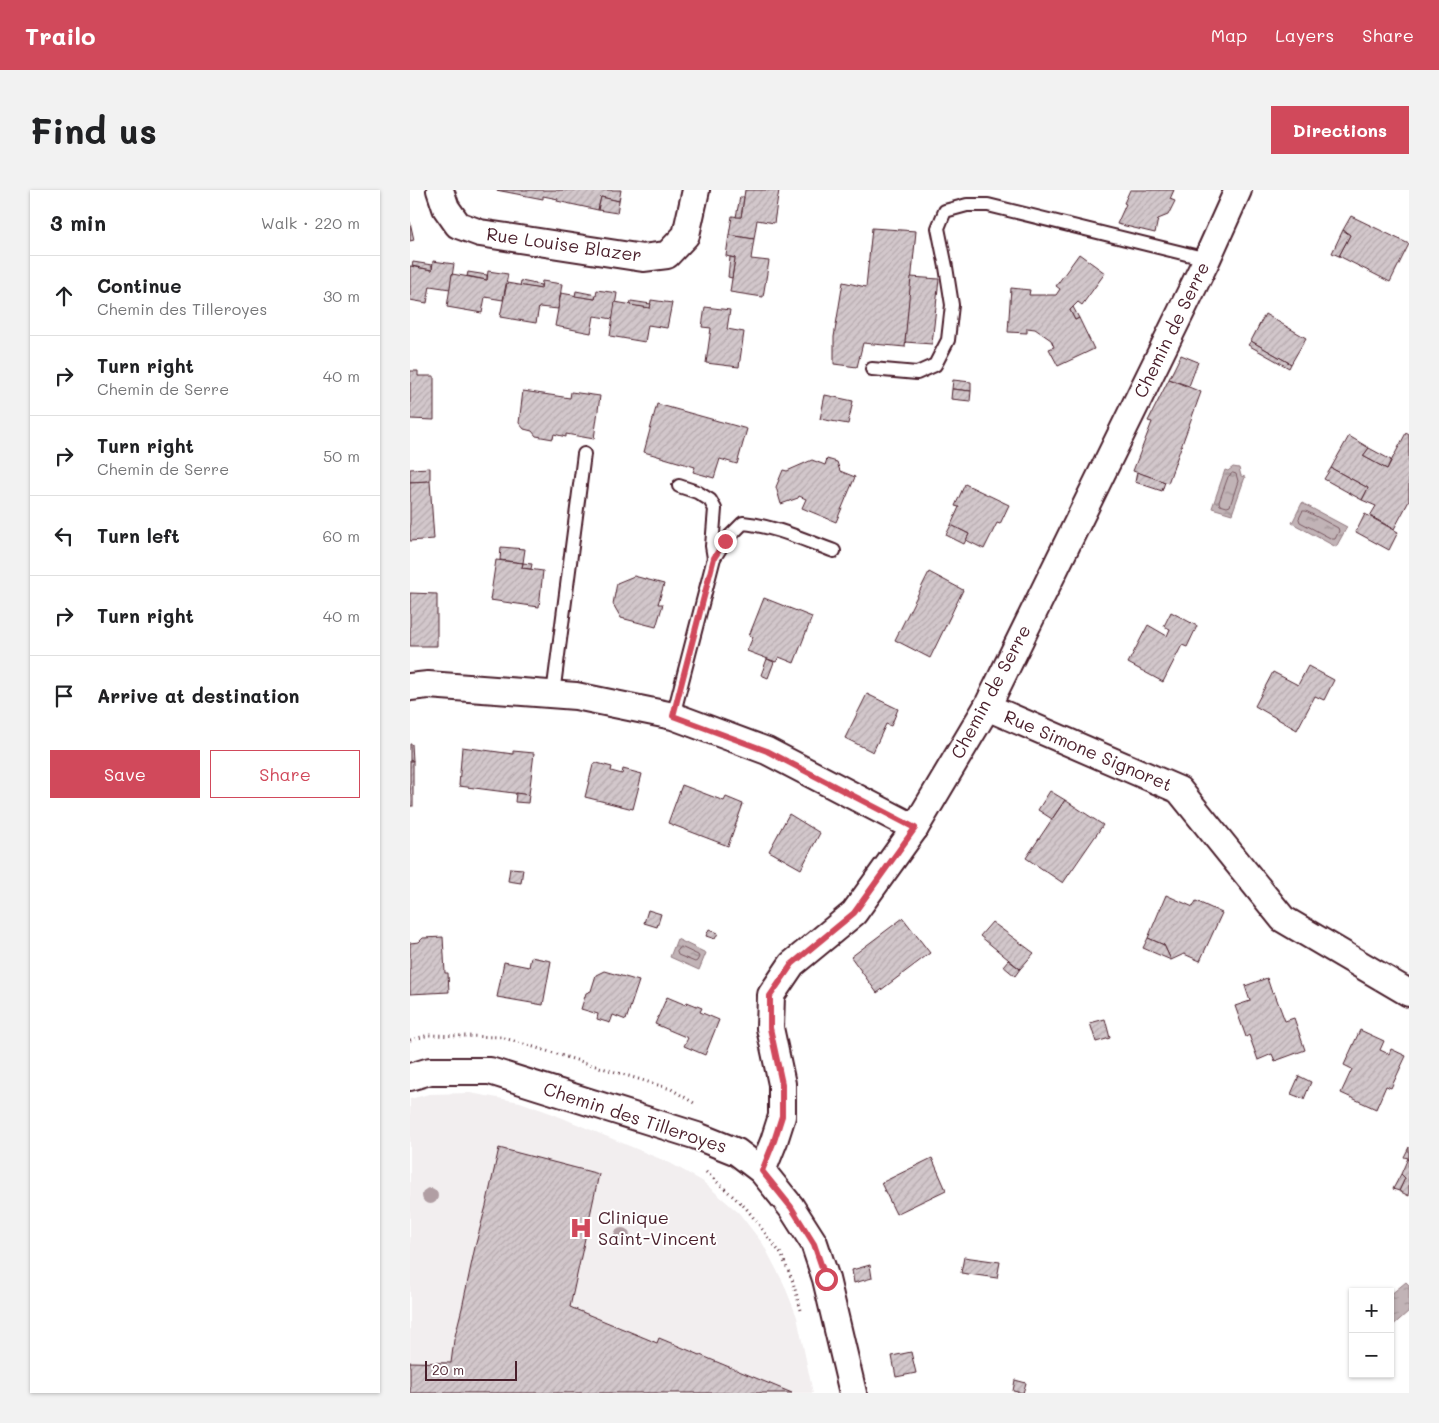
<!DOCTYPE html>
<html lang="en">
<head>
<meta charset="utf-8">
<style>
  body { margin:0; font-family:Mali,sans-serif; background:#f2f2f2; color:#202124 }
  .controls { position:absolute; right:15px; bottom:15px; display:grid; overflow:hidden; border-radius:0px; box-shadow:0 1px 4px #0004 }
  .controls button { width:45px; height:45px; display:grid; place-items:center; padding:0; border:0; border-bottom:1px solid #e0e0e0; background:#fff; color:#202124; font:25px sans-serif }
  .scale { position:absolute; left:15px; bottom:12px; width:92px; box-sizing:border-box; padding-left:5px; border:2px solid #4a1f2b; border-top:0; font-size:14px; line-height:18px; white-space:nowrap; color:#4a1f2b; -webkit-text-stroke:4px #fff; paint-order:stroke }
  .stop { position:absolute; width:15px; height:15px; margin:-11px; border:4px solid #d1495b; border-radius:50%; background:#fff }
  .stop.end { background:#d1495b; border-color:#fff; box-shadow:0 1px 5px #0008 }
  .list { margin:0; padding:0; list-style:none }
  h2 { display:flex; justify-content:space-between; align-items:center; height:65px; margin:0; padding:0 20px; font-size:21px }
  h2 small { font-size:16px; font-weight:400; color:#757577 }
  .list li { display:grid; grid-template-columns:32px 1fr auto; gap:15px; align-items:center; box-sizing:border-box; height:80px; padding:0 20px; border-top:1px solid #e0e0e0 }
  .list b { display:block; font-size:19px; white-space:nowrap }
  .list p { margin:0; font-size:16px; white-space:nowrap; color:#757577 }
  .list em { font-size:16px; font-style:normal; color:#757577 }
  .actions { display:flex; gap:10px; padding:15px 20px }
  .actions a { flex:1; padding:11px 0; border:1px solid #d1495b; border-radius:0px; text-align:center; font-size:18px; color:#d1495b }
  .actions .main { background:#d1495b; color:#fff }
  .icon { flex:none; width:28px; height:28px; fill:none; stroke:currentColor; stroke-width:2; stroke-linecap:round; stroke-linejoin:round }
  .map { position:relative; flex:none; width:999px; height:1203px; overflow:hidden; border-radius:0px }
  header { display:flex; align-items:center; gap:30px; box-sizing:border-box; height:70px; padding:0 25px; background:#d1495b; color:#fff }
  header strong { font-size:24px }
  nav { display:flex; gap:28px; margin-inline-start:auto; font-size:18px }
  .intro { display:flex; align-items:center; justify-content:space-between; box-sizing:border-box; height:120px; padding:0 30px }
  h1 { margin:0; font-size:35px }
  .button { padding:12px 22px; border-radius:0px; background:#d1495b; color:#fff; font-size:18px; font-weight:700 }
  main { display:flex; gap:30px; padding:0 30px }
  aside { flex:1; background:#fff; border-radius:0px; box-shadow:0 1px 4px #0004 }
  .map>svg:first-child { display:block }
  .built { fill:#f2eeef }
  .water { fill:url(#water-ripples); stroke:#91787e }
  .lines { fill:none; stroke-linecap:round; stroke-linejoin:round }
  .shore { stroke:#7a5a63; stroke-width:1 }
  .building { fill:url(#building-hatch); stroke:#4a1f2b }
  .service-casing { stroke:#4a1f2b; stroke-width:16 }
  .minor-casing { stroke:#4a1f2b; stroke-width:30 }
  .path { stroke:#4a1f2b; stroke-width:3; stroke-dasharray:1 4; stroke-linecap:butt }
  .service { stroke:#fff; stroke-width:12 }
  .minor { stroke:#fff; stroke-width:26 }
  .tree { fill:#b19ea3 }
  .route { stroke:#d1495b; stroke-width:6 }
  .labels { text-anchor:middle; stroke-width:4; stroke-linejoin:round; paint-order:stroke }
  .street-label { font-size:18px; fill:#4a1f2b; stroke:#fff }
  .poi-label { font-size:18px; fill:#4a1f2b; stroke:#fff; text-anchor:start }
</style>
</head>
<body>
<header>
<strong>Trailo</strong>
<nav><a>Map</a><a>Layers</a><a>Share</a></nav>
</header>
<div class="intro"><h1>Find us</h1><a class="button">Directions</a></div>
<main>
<aside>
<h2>3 min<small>Walk · 220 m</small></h2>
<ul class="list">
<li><svg class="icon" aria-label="ahead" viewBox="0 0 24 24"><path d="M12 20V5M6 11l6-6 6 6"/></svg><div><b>Continue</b><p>Chemin des Tilleroyes</p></div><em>30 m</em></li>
<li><svg class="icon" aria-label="right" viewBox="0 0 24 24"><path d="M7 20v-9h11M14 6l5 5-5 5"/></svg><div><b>Turn right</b><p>Chemin de Serre</p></div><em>40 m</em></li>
<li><svg class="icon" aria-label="right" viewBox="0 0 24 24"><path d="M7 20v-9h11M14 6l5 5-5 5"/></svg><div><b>Turn right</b><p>Chemin de Serre</p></div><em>50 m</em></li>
<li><svg class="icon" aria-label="left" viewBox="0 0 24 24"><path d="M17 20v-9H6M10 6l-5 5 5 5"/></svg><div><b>Turn left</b></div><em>60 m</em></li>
<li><svg class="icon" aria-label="right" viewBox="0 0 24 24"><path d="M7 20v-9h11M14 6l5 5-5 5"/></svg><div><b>Turn right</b></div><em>40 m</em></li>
<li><svg class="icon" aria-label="arrive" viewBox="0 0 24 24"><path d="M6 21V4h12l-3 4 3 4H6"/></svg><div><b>Arrive at destination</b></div></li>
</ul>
<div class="actions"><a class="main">Save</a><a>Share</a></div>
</aside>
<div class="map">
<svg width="999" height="1203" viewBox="0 0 999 1203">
  <defs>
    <pattern id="water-ripples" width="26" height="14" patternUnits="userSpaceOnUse" patternTransform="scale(1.25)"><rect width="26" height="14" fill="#c1b3b6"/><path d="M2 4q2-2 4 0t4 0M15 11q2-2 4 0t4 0" fill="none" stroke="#9f9194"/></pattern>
    <pattern id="building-hatch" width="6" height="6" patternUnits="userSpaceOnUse" patternTransform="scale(1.25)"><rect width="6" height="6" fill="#d2c7cb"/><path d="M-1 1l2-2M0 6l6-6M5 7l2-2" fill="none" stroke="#b6aaae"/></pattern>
  </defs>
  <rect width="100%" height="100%" fill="#fff"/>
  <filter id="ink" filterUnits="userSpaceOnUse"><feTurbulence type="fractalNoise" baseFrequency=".02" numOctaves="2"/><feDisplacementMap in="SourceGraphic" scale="10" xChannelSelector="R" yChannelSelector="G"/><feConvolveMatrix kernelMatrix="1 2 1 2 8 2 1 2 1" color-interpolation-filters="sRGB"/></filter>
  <g filter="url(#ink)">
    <!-- built -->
    <polygon class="built" points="60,903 110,912 143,924 260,973 292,991 329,1023 353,1054 373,1092 387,1127 403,1203 0,1203 0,909 19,904"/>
    <!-- water -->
    <g class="water">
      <polygon points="823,277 829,278 831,286 835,287 822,324 802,318 815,280 818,281"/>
      <polygon points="892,313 937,337 926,357 882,333"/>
      <polygon points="267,749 296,763 289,780 260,767"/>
      <polygon points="996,1092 999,1095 999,1121 980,1138 980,1105"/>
    </g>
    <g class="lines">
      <!-- shore -->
      <g class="shore">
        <polygon points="823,283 826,284 828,291 820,316 817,317 810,315 809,312 818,287"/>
        <polygon points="893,321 896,321 928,338 929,341 925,349 922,349 890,332 889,329"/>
        <polygon points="271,757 288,765 289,767 287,771 285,772 268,765 267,762"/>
      </g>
    </g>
    <!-- building -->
    <g class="building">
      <polygon points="86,0 211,0 209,11 191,7 188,20 147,11 148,9 133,6 133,9"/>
      <polygon points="335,0 369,0 364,33 347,30 344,49 319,45 322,26 331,27"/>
      <polygon points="720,0 764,0 760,9 765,11 758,25 748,29 745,43 707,34 716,14 714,13"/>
      <polygon points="191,7 209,11 207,23 188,20"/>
      <polygon points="330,7 334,7 331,27 326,27"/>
      <polygon points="941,26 999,54 980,92 929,66 940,45 933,40"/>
      <polygon points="0,32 4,50 0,51"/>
      <polygon points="462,38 506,41 495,157 453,153 447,177 424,174 424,147 433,92 456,97"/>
      <polygon points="933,40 940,45 929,66 922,63"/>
      <polygon points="319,45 344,49 341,69 359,71 353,107 320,102 325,68 316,66"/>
      <polygon points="669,64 695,83 672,115 668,112 660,120 665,130 669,128 684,159 648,176 639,159 644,157 641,150 625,139 617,138 617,143 598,142 601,98 620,100 619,105 646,105 650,99 646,96"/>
      <polygon points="320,67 325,68 322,88 318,87"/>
      <polygon points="23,71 44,74 40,99 20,96 17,113 0,110 0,76 22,80"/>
      <polygon points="3,72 22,75 22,80 2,76"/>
      <polygon points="78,81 98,84 93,110 75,107 72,123 37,117 42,84 77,90"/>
      <polygon points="58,82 77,85 77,90 57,86"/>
      <polygon points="501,87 529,89 522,154 495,152"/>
      <polygon points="111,91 131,95 131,99 110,96"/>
      <polygon points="132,91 152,94 148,119 129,117 126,133 90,127 97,93 131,99"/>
      <polygon points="187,100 207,103 203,129 184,126 181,143 145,136 151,103 185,109"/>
      <polygon points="166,101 186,105 185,109 165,106"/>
      <polygon points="241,110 262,113 257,138 238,135 235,152 200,146 205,112 240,118"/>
      <polygon points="221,111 241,114 240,118 220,115"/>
      <polygon points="295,117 320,120 317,139 334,142 329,177 296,173 301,138 292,137"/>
      <polygon points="663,117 669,128 665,130 660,120"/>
      <polygon points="855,124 896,148 881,174 841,151"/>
      <polygon points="841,151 881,174 879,178 838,155"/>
      <polygon points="771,165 788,172 779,196 759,189"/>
      <polygon points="0,181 8,181 8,186 24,186 24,230 0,229"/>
      <polygon points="759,189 791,202 758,293 723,281 742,232 738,231"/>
      <polygon points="543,190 561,192 561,201 542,199"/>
      <polygon points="542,199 561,201 560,211 541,209"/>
      <polygon points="113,201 160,208 161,202 190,206 184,249 156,244 156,247 144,244 143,249 126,246 122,241 114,239 109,233"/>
      <polygon points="415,205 443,211 438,234 410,229"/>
      <polygon points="247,214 337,239 327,274 310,269 304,288 283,282 285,277 234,262"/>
      <polygon points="996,243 999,245 999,311 984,339 960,326 966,316 952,310 958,298 921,278 939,246 959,258 953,266 977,279"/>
      <polygon points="959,258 981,270 977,279 953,266"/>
      <polygon points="417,269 427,272 430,281 445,287 426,332 392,318 396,309 389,306 388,308 371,314 366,297 373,280 377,281 402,270 415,275"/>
      <polygon points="20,278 20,291 0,292 0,279"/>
      <polygon points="921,278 958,298 952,310 914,289"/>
      <polygon points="727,282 755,292 752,301 725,292"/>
      <polygon points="20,291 24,349 0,351 0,292"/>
      <polygon points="555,294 599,315 590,334 587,333 574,359 556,350 559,344 541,335 549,317 545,316"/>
      <polygon points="955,324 988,342 979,360 946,342"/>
      <polygon points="541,335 559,344 554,354 536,345"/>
      <polygon points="91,357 115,359 113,373 90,370"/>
      <polygon points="86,370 113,373 112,378 133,381 129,417 80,410"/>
      <polygon points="113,373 122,374 121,379 112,378"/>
      <polygon points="519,382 553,400 520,468 485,450"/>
      <polygon points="224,386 254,394 248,414 253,414 246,437 211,428 203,414 207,393"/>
      <polygon points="0,403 27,404 27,456 0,456"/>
      <polygon points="354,408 402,427 384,473 369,467 366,472 337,461 343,447 339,446"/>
      <polygon points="761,422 787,436 777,457 772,455 753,492 718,473 738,435 757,446 760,439 754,436"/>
      <polygon points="357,469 364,472 358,488 351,485"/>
      <polygon points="898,476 924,490 914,510 905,506 887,540 845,516 863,482 888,495"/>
      <polygon points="457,504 488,519 481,536 476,534 463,562 435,548"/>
      <polygon points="0,554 2,554 3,571 0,571"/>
      <polygon points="52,557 103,564 103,561 124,563 119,605 49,596"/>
      <rect x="0" y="571" width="3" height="45"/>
      <polygon points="187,573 202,577 201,581 212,584 213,579 232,584 223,619 175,607 183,575"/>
      <polygon points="272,595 314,611 316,607 333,614 318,656 258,633"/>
      <polygon points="640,601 655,610 642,629 628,620"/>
      <polygon points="106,603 119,605 118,613 105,612"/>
      <polygon points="655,610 693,635 653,693 616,668"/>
      <polygon points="379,624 410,643 391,679 359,661"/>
      <polygon points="100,678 113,679 111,693 98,691"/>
      <polygon points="756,705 783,717 786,711 812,723 790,771 774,764 761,770 754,755 738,748"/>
      <polygon points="238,720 251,724 247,737 234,733"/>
      <polygon points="493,728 520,763 467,803 441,767"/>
      <polygon points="582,732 624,763 610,779 570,746"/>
      <polygon points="299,739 308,743 305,749 296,746"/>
      <polygon points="33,747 35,783 38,783 39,802 0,804 0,753 9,752 13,748"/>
      <polygon points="738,748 754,755 761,770 733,758"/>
      <polygon points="121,767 141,771 133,815 87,807 94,772 119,777"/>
      <polygon points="598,770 610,779 605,786 593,776"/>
      <polygon points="194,781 229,791 216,830 203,825 200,833 187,829 188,824 171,819 176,803 181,801 186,785"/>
      <polygon points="857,788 862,803 864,802 875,831 884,828 895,860 865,871 862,864 848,870 839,845 836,847 825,816 840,811 835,796"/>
      <polygon points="257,807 276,815 277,812 292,818 290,822 309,830 295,865 274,856 278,848 245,834"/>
      <polygon points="695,829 700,848 686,852 680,833"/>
      <polygon points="950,840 974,851 970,860 979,864 981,859 996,866 981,898 976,896 966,919 931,903 942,879 934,875"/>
      <polygon points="889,886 901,892 894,909 881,904"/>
      <polygon points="999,957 999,1006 989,1001 995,988 991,984 998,968 994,967"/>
      <polygon points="89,958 189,984 160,1117 247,1153 249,1148 382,1203 0,1203 0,1172 41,1173 44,1150 52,1118 65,1057 76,1016"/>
      <polygon points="522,968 536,1000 486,1024 471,993"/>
      <polygon points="991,984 995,988 989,1001 983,999"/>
      <polygon points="554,1067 590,1072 587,1088 551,1083"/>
      <polygon points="460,1075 462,1088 444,1093 442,1080"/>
      <polygon points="501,1162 506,1183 486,1187 482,1166"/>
      <polygon points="605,1190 616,1193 613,1203 603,1201"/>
    </g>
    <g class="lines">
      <defs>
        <g id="service">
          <polyline points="462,179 507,183 525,175 538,150 542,115 536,77 528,38 535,21 557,15 578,15 797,69"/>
          <polyline points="269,296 287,302 300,310 305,319 302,356 304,368"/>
          <polyline points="143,504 174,264"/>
          <path d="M263,526L304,368L315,351L333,333C365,336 394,350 424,361"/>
        </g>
        <g id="minor">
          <polyline points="30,0 36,18 48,35 70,43 233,68 257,65 276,45 286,0"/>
          <polyline points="0,497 18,495 166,506 263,526 357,561 505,638"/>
          <polyline points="577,517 769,600 873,729 999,803"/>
          <polyline points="0,887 20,881 80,881 287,946 327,962 352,981 381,1017 404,1053 416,1089 443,1203"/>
          <polyline points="352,981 364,951 372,926 372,894 360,838 361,805 382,774 444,723 505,638 577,517 797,69 828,0"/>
        </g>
      </defs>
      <!-- service casing -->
      <use href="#service" class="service-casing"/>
      <!-- minor casing -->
      <use href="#minor" class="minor-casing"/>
      <!-- path -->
      <g class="path">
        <polyline points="0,850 19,845 91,847 261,899 284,913"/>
        <polyline points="296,982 336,1018 371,1064 382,1089 391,1120"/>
      </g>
      <!-- service -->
      <use href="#service" class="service"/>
      <!-- minor -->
      <use href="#minor" class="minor"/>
    </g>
    <!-- trees -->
    <g class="tree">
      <circle cx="20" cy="1006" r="8"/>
      <circle cx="212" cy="1046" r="8"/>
    </g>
  </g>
  <g class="lines" filter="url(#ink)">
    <!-- route -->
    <polyline class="route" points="315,351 304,368 263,526 357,561 505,638 444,723 382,774 360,806 360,838 372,894 372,926 364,951 352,981 381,1017 404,1054 416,1089"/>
  </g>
  <!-- icons -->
  <defs>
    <symbol id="hospital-bare" viewBox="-9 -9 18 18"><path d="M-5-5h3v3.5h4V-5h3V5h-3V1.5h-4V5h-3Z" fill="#d1495b" stroke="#fff" stroke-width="2.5" paint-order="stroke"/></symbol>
  </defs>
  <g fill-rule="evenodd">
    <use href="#hospital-bare" x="155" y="1022" width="32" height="32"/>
  </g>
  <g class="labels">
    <!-- street labels -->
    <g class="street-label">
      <text transform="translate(154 55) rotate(8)" y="6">Rue Louise Blazer</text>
      <text transform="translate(762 140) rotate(-64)" y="6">Chemin de Serre</text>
      <text transform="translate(581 502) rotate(-62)" y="6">Chemin de Serre</text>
      <text transform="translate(678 561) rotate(23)" y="6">Rue Simone Signoret</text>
      <text transform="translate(225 928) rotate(18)" y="6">Chemin des Tilleroyes</text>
    </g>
    <!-- poi labels -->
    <g class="poi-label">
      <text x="188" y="1034">Clinique<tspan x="188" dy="21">Saint-Vincent</tspan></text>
    </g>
  </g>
</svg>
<div class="controls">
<button>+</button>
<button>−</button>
</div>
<div class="scale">20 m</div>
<div class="stop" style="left:416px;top:1089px"></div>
<div class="stop end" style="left:315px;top:351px"></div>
</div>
</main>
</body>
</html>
